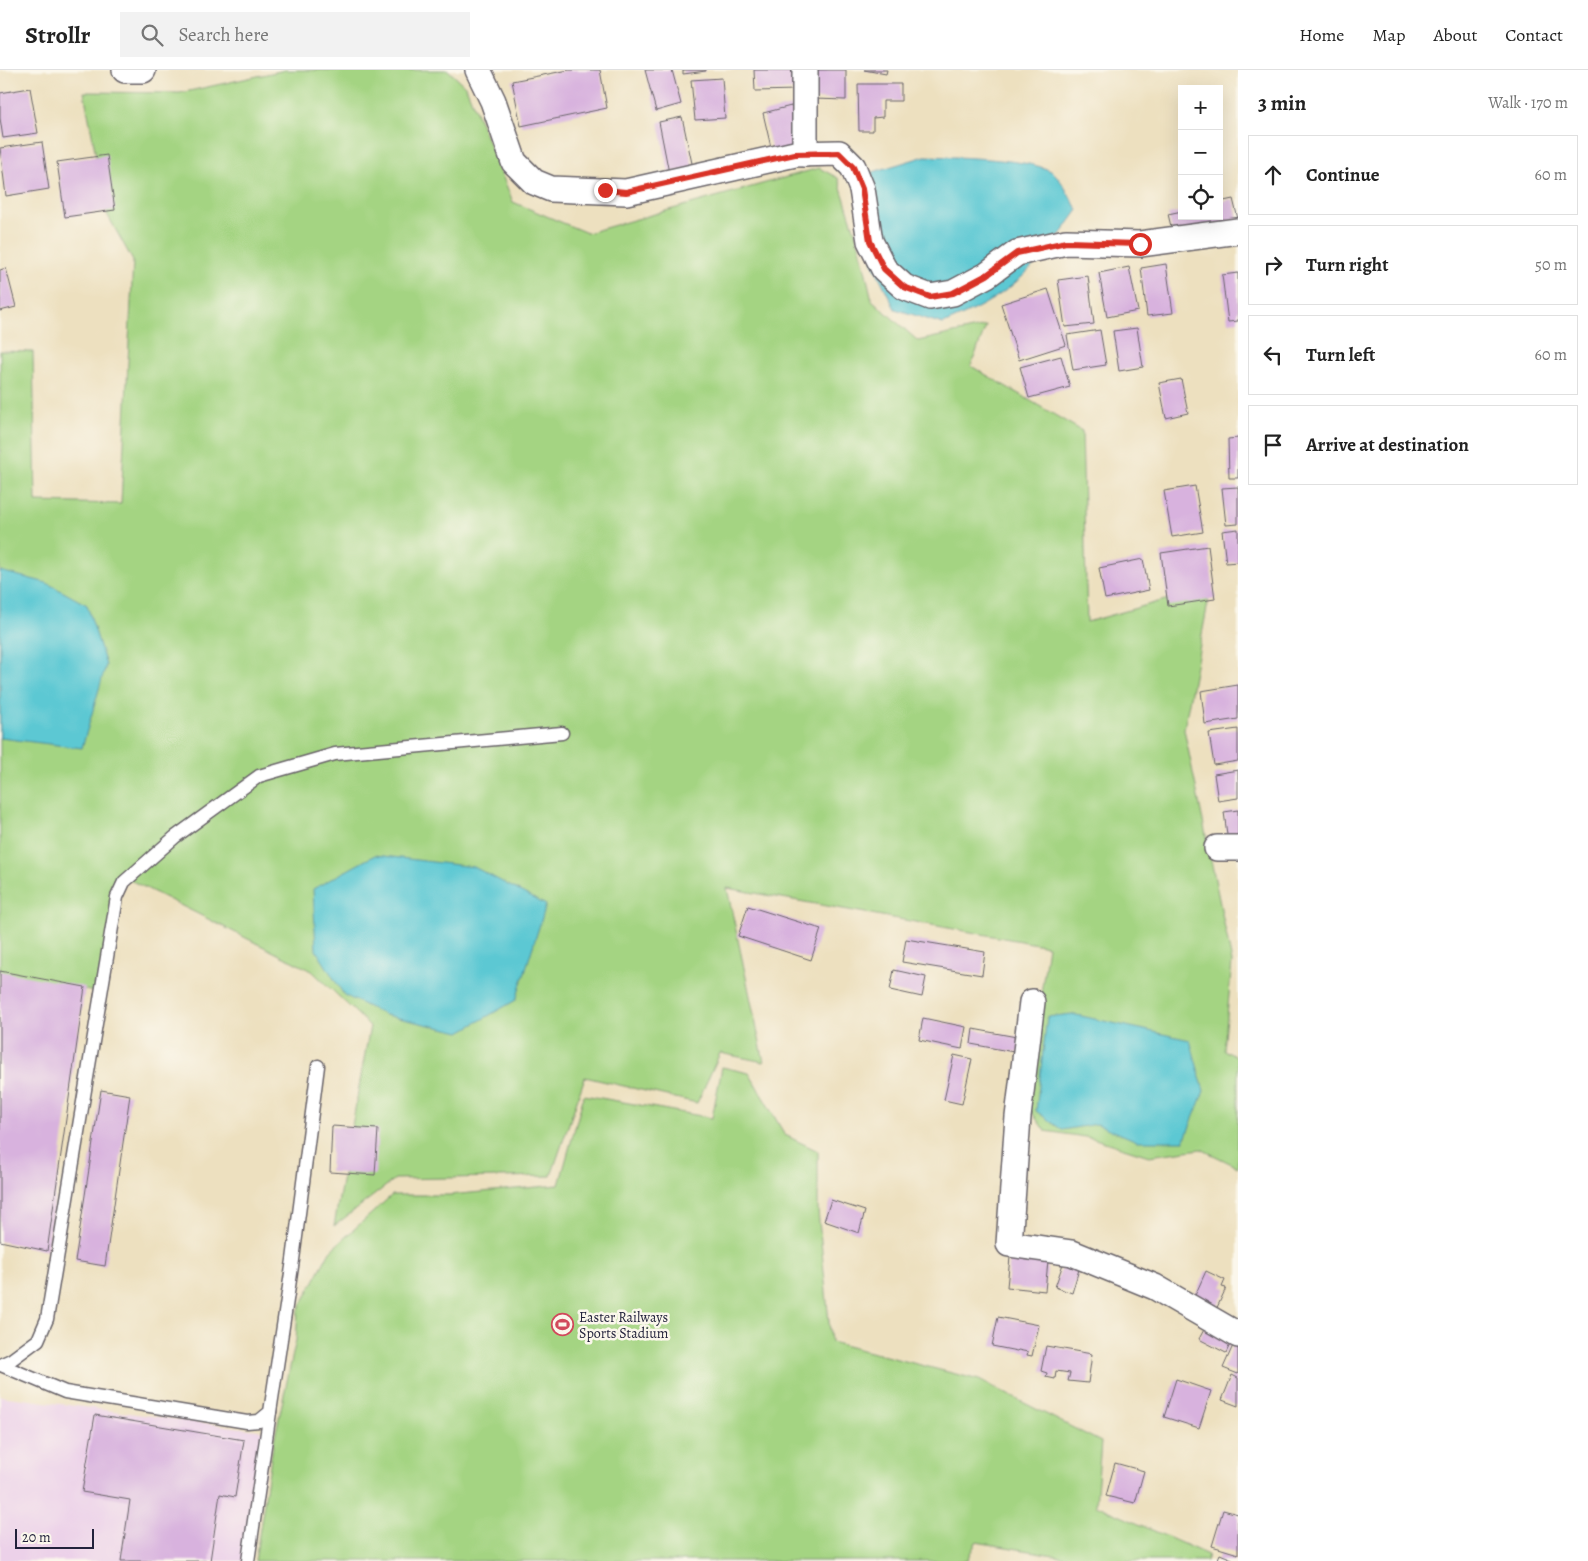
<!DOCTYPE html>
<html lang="en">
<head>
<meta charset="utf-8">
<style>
  body { margin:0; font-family:Alegreya,serif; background:#f2f2f2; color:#222 }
  .controls { position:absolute; right:15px; top:15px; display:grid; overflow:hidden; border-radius:0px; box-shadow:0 5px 20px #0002 }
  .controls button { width:45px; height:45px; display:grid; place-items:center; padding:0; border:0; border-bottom:1px solid #e0e0e0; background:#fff; color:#222; font:25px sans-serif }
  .scale { position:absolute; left:15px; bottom:12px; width:79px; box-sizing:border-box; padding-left:5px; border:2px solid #22223b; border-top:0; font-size:14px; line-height:18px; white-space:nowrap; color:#22223b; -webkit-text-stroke:4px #fbf7ec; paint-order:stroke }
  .stop { position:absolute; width:15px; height:15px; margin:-11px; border:4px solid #d93025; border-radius:50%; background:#fff }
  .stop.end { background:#d93025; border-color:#fff; box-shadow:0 1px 5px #0008 }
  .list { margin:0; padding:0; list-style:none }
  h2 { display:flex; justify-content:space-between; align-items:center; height:65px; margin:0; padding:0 20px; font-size:21px }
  h2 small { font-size:16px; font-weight:400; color:#767676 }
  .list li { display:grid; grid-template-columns:32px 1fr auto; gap:15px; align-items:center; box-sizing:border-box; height:80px; margin:0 10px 10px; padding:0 10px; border:1px solid #e0e0e0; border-radius:0px }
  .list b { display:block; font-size:19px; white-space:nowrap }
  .list em { font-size:16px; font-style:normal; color:#767676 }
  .icon { flex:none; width:28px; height:28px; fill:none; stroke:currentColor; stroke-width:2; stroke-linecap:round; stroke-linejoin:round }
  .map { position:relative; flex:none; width:1238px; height:1491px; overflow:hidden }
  header { display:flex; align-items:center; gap:30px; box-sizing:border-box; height:70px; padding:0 25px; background:#fff; border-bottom:1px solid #e0e0e0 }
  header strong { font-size:24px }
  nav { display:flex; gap:28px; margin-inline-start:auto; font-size:18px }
  .search { width:350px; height:45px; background:#f2f2f2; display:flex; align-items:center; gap:12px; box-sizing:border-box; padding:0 18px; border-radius:0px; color:#767676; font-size:19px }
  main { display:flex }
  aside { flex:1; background:#fff }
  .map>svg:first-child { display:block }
  .built { fill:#ecd1e9 }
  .green { fill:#a4d482; stroke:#637b5e }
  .water { fill:#5bc8d3; stroke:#3e7587 }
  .building { fill:#d8b2de }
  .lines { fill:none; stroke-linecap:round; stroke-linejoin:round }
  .service-casing { stroke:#696469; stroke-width:15 }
  .minor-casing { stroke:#696469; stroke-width:28 }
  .service { stroke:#fff; stroke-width:12 }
  .minor { stroke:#fff; stroke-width:25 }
  .route { stroke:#d93025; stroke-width:6 }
  .labels { text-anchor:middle; stroke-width:5; stroke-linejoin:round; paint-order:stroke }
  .poi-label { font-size:14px; fill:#22223b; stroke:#fbf7ec; text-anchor:start }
</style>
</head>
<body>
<header>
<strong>Strollr</strong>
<div class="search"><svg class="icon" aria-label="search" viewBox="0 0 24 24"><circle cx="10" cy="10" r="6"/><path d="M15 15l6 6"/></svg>Search here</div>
<nav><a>Home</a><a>Map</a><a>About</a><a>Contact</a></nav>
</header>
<main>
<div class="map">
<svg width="1238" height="1491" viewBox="0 0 1238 1491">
  <rect width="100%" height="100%" fill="#fbf7ec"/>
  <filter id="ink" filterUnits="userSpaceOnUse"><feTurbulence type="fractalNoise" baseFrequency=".02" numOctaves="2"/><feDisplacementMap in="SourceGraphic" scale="10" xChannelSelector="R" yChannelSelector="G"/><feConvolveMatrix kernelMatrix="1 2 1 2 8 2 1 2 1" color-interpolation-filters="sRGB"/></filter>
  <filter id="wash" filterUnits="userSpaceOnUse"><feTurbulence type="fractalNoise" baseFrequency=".0096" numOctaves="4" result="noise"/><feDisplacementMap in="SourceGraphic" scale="20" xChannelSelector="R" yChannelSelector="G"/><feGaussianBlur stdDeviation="1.12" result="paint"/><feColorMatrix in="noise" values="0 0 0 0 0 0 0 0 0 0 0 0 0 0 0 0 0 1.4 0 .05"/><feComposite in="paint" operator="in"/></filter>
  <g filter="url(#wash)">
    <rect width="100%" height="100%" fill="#ede0bf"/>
    <!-- built -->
    <polygon class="built" points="0,1326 272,1362 248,1491 0,1491"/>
    <!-- green -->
    <g class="green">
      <polygon points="285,0 448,0 466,17 513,132 587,163 819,98 838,108 860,178 872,230 918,271 986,256 971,296 1082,361 1087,552 1211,517 1184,659 1232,892 1224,980 1238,988 1238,1097 1201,1079 1149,1086 1092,1068 1045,1061 1025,1033 1048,876 727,818 764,992 720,983 697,1033 585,1007 551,1106 395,1109 334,1156 370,956 312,901 122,806 95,922 0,904 0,281 33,282 36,432 121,434 133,191 107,144 84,22 180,23"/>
      <polygon points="722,997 749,1003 785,1065 818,1081 818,1141 831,1272 979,1310 1101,1372 1096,1435 1208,1485 1206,1491 1079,1491 1072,1488 976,1472 967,1491 255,1491 273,1375 296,1270 298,1241 330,1181 392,1125 449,1125 559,1115 584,1025 712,1048"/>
    </g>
    <!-- water -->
    <g class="water">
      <path d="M925,86C950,87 1039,88 1055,104C1063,112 1071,130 1078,140C1058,168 1037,196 1010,217C990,233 966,244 943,254L895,239L873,194L871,124L873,102Z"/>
      <polygon points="0,501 47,513 87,535 106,595 82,678 0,668"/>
      <polygon points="375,785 474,797 546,835 516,930 460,962 385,945 344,925 316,880 313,819"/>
      <polygon points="1072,944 1190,970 1204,1021 1184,1071 1137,1071 1097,1054 1062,1060 1036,1041 1047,947"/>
    </g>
    <g id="blocks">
      <!-- building -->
      <g class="building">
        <polygon points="569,0 600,0 607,38 521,56 512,11"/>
        <polygon points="645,0 672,0 681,34 656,41"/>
        <polygon points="683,0 706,0 706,1 683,4"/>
        <polygon points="754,0 797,0 797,20 755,21"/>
        <polygon points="815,0 846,0 846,30 814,29"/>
        <polygon points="864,0 887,0 886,4"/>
        <polygon points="722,8 725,48 695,50 691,10"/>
        <polygon points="858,14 901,14 901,31 883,31 883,47 873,48 873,61 859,61"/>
        <polygon points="30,18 38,63 3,68 0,48 0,23"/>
        <polygon points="791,36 802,79 773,86 763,43"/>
        <polygon points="682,47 693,98 669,103 659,52"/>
        <polygon points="42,72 49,119 6,126 0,78"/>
        <polygon points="107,85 115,140 65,147 57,92"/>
        <polygon points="1233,129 1238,149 1173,165 1168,144 1182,141 1182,146 1219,146 1219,132"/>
        <polygon points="1166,194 1173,243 1147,246 1141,198"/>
        <polygon points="1129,197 1138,241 1107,247 1099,203"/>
        <polygon points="6,198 16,237 0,241 0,200"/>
        <polygon points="1238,203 1238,251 1228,252 1222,205"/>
        <polygon points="1088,206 1094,254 1065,257 1058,210"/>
        <polygon points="1048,219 1066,275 1019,290 1001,234"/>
        <polygon points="1137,258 1143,297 1119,301 1113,261"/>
        <polygon points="1100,260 1106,295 1073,300 1067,265"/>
        <polygon points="1061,286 1070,317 1029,328 1020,297"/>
        <polygon points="1181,309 1188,343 1166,348 1159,313"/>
        <polygon points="1238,368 1238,408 1229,408 1228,369"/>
        <polygon points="1195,416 1203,462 1172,467 1164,421"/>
        <polygon points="1238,417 1238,454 1226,455 1222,418"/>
        <polygon points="1238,459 1238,492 1226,493 1222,461"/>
        <polygon points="1208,476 1215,529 1168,536 1161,483"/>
        <polygon points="1143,489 1149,520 1105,529 1099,498"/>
        <polygon points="1238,615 1238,649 1205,654 1201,621"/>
        <polygon points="1238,659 1238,691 1214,695 1209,663"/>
        <polygon points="1238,700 1238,728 1218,731 1214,704"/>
        <polygon points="1238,740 1238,770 1228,772 1224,742"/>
        <polygon points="748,836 821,859 811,890 738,866"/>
        <polygon points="906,869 985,882 982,905 902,892"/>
        <polygon points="894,900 926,907 922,927 890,920"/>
        <polygon points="0,901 85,917 47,1181 0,1171"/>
        <polygon points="923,948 966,957 962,979 919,970"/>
        <polygon points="973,959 1022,968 1019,983 971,974"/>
        <polygon points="954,985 972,989 962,1034 944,1030"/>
        <polygon points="101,1020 130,1025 105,1196 75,1191"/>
        <polygon points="332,1056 378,1059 375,1105 330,1102"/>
        <polygon points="831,1130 865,1141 859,1163 824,1151"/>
        <polygon points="1010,1187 1048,1191 1045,1221 1007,1217"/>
        <polygon points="1064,1191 1080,1196 1072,1223 1055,1217"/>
        <polygon points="1206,1201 1225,1210 1222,1217 1226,1218 1215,1242 1192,1232"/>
        <polygon points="998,1247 1039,1255 1032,1286 1027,1285 1028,1282 1018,1280 1017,1281 992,1276"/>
        <polygon points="1208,1252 1234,1266 1226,1283 1199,1269"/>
        <polygon points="1235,1271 1238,1272 1238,1304 1223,1298"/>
        <polygon points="1046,1276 1092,1284 1088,1313 1068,1311 1070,1303 1056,1301 1055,1309 1046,1307 1047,1303 1041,1301"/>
        <polygon points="1232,1305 1238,1308 1238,1336 1222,1330"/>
        <polygon points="1176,1309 1211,1321 1199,1358 1164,1347"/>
        <polygon points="95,1345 244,1370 235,1427 220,1424 210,1491 121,1491 130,1430 82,1422"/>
        <polygon points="1115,1393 1144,1401 1135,1433 1106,1426"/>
        <polygon points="1223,1440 1238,1444 1238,1484 1212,1476"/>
        <polygon points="1220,1484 1237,1491 1217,1491"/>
      </g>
    </g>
  </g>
  <g filter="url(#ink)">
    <use href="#blocks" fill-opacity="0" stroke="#696469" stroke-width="1"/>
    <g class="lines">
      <defs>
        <g id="service">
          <polyline points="0,1295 11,1290 38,1270 47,1249 117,827 124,812 175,767 259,706 335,684 562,663"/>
          <polyline points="1,1295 65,1322 247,1352 259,1351 270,1342 293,1190 318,996"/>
          <polyline points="248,1491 270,1342"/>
        </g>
        <g id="minor">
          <polyline points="125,0 143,0"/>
          <polyline points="478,0 493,31 514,92 534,112 551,119 626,122 795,84 839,83 853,97 862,119 870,171 884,199 904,217 930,227 953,223 987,205 1017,183 1066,172 1140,174 1238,161"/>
          <polyline points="805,0 805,84"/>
          <polyline points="1217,778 1238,778"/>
          <polyline points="1032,932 1018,1047 1009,1174 1072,1183 1155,1217 1238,1265"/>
        </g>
      </defs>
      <!-- service casing -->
      <use href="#service" class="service-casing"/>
      <!-- minor casing -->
      <use href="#minor" class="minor-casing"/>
      <!-- service -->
      <use href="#service" class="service"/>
      <!-- minor -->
      <use href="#minor" class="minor"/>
    </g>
  </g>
  <g class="lines" filter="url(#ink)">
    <!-- route -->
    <polyline class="route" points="605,120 626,122 795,84 839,83 853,97 862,119 870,171 884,199 904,217 930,227 953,223 987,205 1017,183 1066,172 1140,174"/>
  </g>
  <!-- icons -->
  <defs>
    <symbol id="stadium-ring" viewBox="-11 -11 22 22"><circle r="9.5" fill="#fbf7ec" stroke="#d1495b" stroke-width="1.5"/><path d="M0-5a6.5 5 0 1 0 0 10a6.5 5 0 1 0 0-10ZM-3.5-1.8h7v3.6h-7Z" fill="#d1495b"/></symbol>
  </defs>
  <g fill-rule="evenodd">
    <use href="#stadium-ring" x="550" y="1242" width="25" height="25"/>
  </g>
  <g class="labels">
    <!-- poi labels -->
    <g class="poi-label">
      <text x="579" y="1252">Easter Railways<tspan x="579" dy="16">Sports Stadium</tspan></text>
    </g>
  </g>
</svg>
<div class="controls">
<button>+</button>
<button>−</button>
<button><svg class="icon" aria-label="locate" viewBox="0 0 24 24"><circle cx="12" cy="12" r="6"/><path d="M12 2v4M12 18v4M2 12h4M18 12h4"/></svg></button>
</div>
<div class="scale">20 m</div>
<div class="stop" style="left:1140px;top:174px"></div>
<div class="stop end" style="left:605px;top:120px"></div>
</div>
<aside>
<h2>3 min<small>Walk · 170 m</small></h2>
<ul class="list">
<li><svg class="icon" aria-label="ahead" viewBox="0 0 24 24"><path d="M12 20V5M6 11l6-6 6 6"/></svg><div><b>Continue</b></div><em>60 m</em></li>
<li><svg class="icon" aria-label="right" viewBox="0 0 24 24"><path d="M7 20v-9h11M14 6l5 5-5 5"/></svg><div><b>Turn right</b></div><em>50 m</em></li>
<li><svg class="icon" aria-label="left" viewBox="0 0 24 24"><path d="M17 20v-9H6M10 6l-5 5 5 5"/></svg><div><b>Turn left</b></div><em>60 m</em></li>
<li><svg class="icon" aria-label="arrive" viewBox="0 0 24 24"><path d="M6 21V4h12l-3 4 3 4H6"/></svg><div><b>Arrive at destination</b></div></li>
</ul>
</aside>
</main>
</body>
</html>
